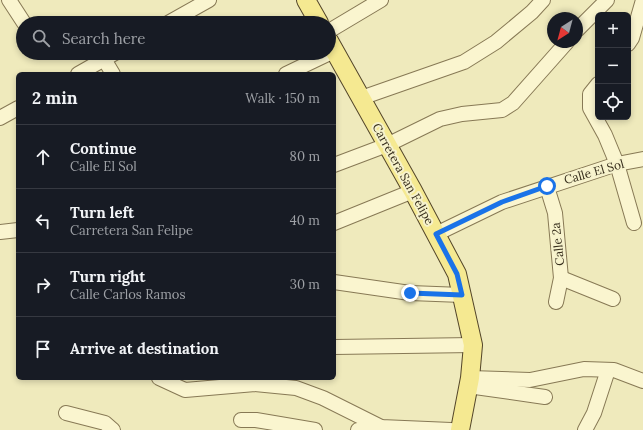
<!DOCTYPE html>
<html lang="en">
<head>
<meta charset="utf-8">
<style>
  body { margin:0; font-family:Lora,serif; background:#20242c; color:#f1f3f6 }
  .controls { position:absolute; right:12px; top:12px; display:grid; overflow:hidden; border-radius:6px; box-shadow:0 2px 6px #0003 }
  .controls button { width:36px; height:36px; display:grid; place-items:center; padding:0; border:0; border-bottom:1px solid #363941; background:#171b24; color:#f1f3f6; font:20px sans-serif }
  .compass { position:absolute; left:547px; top:12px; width:36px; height:36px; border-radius:50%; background:#171b24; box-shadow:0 2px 6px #0003; rotate:216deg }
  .stop { position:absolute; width:12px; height:12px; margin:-9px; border:3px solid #1a73e8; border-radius:50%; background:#fff }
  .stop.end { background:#1a73e8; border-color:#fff; box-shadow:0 1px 4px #0008 }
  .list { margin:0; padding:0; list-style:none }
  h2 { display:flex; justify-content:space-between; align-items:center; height:52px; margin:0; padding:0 16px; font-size:17px }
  h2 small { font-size:13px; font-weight:400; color:#9ea1a6 }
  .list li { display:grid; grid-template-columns:26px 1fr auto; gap:12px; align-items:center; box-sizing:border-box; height:64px; padding:0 16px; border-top:1px solid #363941 }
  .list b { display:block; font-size:15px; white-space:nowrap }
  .list p { margin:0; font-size:13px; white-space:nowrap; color:#9ea1a6 }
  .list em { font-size:13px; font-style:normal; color:#9ea1a6 }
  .icon { flex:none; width:22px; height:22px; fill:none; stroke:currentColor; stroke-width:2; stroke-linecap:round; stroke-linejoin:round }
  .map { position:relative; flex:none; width:643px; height:430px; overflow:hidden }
  .search { position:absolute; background:#171b24; box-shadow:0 2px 6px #0003; left:16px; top:16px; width:320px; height:44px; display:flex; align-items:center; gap:10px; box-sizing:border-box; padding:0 14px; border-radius:22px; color:#9ea1a6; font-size:15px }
  .panel { position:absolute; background:#171b24; box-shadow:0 2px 6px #0003; left:16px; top:72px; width:320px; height:308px; border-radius:6px }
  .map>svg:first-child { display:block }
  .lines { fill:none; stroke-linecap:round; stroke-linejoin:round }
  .minor-casing { stroke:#877955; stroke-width:16 }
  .major-casing { stroke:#54462a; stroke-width:20 }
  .minor { stroke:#faf5cf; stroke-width:14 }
  .major { stroke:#f5e991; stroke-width:18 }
  .route { stroke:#1a73e8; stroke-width:5 }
  .labels { text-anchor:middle; stroke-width:4; stroke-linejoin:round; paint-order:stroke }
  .street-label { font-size:12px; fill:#362d1b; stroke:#f6f2cc }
</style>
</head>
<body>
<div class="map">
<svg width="643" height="430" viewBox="0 0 643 430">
  <rect width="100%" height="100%" fill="#efeabc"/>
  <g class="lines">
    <defs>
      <g id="minor">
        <polyline points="9,0 24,23"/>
        <polyline points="168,23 209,0"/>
        <polyline points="577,30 607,0"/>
        <polyline points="329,31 381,0"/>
        <polyline points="628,44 632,38 643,0"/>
        <polyline points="104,59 113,74"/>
        <polyline points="78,74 115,53"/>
        <polyline points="286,74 334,51"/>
        <polyline points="598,84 590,94 590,108 605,135 617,164 634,223"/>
        <polyline points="361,98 464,62 496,42 532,12 543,0"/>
        <polyline points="0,118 18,108"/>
        <polyline points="334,165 387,145 440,119 462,114 502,110 513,103 567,42"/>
        <polyline points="547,187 555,213 561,278 556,302"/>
        <polyline points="334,223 413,191"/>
        <polyline points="0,232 18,230"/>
        <polyline points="436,234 502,202 617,164 643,159"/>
        <polyline points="561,278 613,299"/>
        <polyline points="334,282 410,293 462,295"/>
        <polyline points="334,347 473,345"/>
        <polyline points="159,378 185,390 255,384 296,388 323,398 381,427 451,430"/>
        <polyline points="470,378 530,380 584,369 614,370 643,381"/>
        <polyline points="468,386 545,397"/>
        <polyline points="66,413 105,423 113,430"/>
        <polyline points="241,420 256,420 315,430"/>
        <polyline points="358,430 381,427"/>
        <polyline points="585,430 594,413 608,370"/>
      </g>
      <g id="major">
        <polyline points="306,0 319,23"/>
        <polyline points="329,41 413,191 457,274 473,345 470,378 460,430"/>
      </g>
    </defs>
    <!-- minor casing -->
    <use href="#minor" class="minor-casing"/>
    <!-- major casing -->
    <use href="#major" class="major-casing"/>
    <!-- minor -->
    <use href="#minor" class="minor"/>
    <!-- major -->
    <use href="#major" class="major"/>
  </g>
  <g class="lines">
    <!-- route -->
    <polyline class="route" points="410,293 462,295 457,274 436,234 502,202 547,186"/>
  </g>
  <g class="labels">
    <!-- street labels -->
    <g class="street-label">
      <text transform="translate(594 172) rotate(-16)" y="4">Calle El Sol</text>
      <text transform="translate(403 174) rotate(61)" y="4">Carretera San Felipe</text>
      <text transform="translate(558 244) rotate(-96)" y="4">Calle 2a</text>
    </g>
  </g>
</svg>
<div class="controls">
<button>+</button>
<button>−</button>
<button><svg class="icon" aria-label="locate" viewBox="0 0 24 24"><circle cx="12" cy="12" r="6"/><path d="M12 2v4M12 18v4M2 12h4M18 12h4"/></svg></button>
</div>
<svg class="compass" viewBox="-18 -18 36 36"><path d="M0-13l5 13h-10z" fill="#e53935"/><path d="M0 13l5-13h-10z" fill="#9ea1a6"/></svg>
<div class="stop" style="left:547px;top:186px"></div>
<div class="stop end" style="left:410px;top:293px"></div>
<div class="search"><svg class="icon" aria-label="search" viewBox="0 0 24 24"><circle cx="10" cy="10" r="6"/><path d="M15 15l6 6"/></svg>Search here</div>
<section class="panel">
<h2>2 min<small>Walk · 150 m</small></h2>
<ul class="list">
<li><svg class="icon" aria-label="ahead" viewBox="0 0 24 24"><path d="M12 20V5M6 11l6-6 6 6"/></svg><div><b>Continue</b><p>Calle El Sol</p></div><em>80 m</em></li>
<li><svg class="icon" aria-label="left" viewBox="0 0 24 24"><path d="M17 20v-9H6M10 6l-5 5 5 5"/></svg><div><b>Turn left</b><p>Carretera San Felipe</p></div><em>40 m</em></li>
<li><svg class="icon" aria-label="right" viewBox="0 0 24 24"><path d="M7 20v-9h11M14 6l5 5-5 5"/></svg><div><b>Turn right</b><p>Calle Carlos Ramos</p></div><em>30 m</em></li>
<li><svg class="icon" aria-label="arrive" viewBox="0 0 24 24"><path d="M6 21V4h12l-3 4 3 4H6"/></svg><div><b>Arrive at destination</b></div></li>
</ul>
</section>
</div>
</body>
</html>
